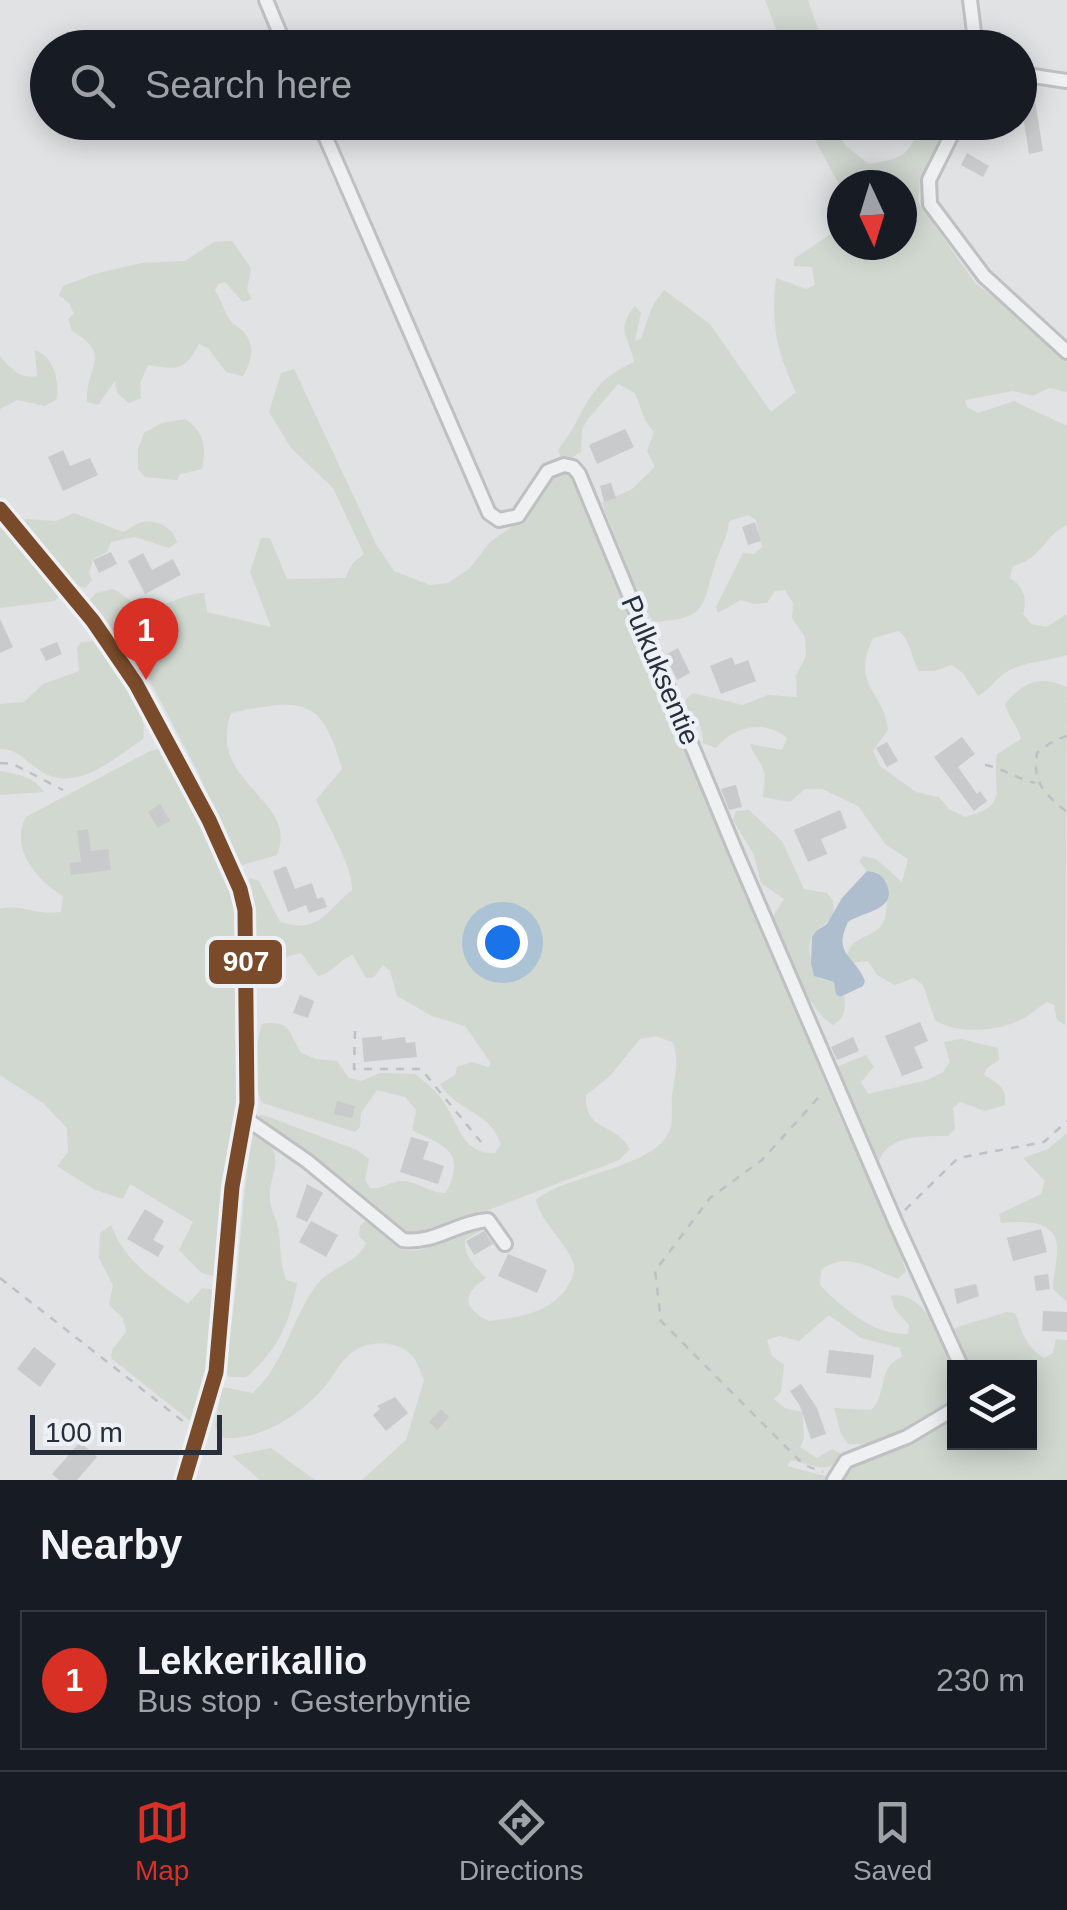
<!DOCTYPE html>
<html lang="en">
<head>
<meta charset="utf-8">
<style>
  body { margin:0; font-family:Arial,sans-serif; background:#20242c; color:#f1f3f6 }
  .controls { position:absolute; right:30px; bottom:30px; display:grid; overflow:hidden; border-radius:0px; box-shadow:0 5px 25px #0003 }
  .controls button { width:90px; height:90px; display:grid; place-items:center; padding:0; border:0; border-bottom:2px solid #363941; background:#171b24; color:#f1f3f6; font:50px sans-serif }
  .compass { position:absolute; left:827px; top:170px; width:90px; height:90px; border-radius:50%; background:#171b24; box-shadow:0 5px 25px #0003; rotate:176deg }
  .scale { position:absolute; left:30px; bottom:25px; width:192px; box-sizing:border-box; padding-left:10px; border:5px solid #282f3c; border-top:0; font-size:28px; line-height:35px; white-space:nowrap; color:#282f3c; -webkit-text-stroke:8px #edf0f4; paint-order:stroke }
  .you { position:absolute; left:502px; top:942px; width:35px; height:35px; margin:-25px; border:8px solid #fff; border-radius:50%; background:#1a73e8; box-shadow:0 0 0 15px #1a73e833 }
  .badge { display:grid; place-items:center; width:65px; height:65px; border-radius:50%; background:#d93025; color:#fff; font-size:32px; font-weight:700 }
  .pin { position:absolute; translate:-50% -82px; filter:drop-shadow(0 2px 5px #0008) }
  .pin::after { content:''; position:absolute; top:52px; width:35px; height:30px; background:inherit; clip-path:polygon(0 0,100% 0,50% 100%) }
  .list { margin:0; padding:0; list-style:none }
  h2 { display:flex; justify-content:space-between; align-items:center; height:130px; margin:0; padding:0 40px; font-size:42px }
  h2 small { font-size:32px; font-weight:400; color:#9ea1a6 }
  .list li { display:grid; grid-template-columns:65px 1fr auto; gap:30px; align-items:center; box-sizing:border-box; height:140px; margin:0 20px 20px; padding:0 20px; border:2px solid #363941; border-radius:0px }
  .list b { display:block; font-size:38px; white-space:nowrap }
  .list p { margin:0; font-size:32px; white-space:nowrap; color:#9ea1a6 }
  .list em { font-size:32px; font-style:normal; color:#9ea1a6 }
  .icon { flex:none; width:55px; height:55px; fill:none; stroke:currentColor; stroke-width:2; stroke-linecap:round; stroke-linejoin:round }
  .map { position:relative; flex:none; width:1067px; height:1480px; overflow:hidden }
  .search { position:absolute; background:#171b24; box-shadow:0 5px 25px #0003; left:30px; right:30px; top:30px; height:110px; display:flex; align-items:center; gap:25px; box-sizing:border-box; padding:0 35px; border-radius:55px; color:#9ea1a6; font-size:38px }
  .sheet { height:290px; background:#171b24 }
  nav { display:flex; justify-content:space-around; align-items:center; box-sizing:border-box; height:140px; border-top:2px solid #363941; background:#171b24; font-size:28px; color:#9ea1a6 }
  nav a { display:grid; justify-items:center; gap:5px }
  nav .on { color:#d93025 }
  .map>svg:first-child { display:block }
  .green { fill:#d0d8d0 }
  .water { fill:#afbece }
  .building { fill:#c8cacc }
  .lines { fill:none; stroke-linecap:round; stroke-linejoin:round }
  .minor-casing { stroke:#bec0c2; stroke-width:18 }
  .tertiary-casing { stroke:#bec0c2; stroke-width:20 }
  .path { stroke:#bec0c4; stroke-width:2.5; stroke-dasharray:8 8; stroke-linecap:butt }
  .minor { stroke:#eff0f1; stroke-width:12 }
  .tertiary { stroke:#eff0f1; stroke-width:15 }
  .bus-1-casing { stroke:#edf0f4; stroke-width:22 }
  .bus-1 { stroke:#7a4b2a; stroke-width:15 }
  .labels { text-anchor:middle; stroke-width:9; stroke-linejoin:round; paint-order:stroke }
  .street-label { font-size:28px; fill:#282f3c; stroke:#edf0f4 }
  .line-badge { stroke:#edf0f4; stroke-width:4 }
  .badge-label { font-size:28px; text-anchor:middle; font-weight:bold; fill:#fff }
</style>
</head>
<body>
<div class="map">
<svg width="1067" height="1480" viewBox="0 0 1067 1480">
  <rect width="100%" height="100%" fill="#e0e2e4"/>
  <!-- green -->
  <g class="green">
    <polygon points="765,0 808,0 820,35 846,41 853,47 783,47"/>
    <path d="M806,123H830L846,146L869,164C907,158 907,155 922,123H952L920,179L918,202L975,283L999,301L1067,362V392L1049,388L1033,396L1013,391L965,400L967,407L978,413L1014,401L1067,426V525C1043,536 1043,559 1013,566L1010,578C1023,586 1028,599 1023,614L1031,624L1046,627L1067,614V655C1049,661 1026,662 1010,670C996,677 991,689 978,696L963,673L952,665L934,671H919C910,656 912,643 899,631L873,638C850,687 884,690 888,730L873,751L880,766L916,792L939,797L949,809L965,817C1012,804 991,791 997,754L1021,739C1018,726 1009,719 1005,704C1024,681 1040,675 1067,687L1065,1025L1057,1020L1054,1005L1047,1002C1038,1007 1029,1016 1020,1020C997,1031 957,1035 935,1020L923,985L914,978L895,985L877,975L868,961L851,963L847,958C850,930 884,942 886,912C888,891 887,891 877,872L867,871L859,861L863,856L876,859L902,882L908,859L886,845L858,806L822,789H805L790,802L763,797C763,789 766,780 764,773C762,761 753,756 750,744L782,750L787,738C764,719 734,726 716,748L703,743C703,727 699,720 686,711L685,700L693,693L743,705L768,695L797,697L796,675L806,656L805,637L792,618L793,603L785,590L775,591L767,603L753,604L741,600L718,613L716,607L743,553L754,554L762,547L756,520L748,515L729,521C728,537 722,544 717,558C701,605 711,619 653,622L638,596L602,503L632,489L655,467L647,451L654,432L645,420L635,393L618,384L588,419L582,429L581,452L571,458H561L558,450C589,411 583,385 634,362C629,336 615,330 635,306L641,312L635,341L641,338L653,305L664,290L710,324L771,412L796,392C776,350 771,324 776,278L806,289L815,285L812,267L794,266V259L842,226V245H902V185H842V190Z"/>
    <path d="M232,241L251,268L247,290L252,299L243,302L225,282L218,284L215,291C223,302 224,312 230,320C233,325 239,327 243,331C256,346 252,360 243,376L226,372L209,349L199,344C185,371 177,370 148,365L140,383L141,398L129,403L117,393L115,381L98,405L87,402C85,367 114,355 72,331L68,319L74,314L69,303L59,295L63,286L98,273L141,263L185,261L214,242Z"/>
    <path d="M35,350C54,357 59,379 57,399L45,406L17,400L0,409V356C10,368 21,380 37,376Z"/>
    <path d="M294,369L376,544L394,571L430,585L448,583L470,568L490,542L516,524L534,506L549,478L565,472L572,474L838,1113L890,1223L906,1271L898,1279C872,1269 846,1250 821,1270L820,1285C841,1307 875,1336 908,1334L909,1325L894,1308L891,1296C929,1286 969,1379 950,1408C917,1423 886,1447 848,1444L841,1434L834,1408L871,1410C888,1393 877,1366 902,1357L900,1348L861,1338L829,1315L799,1341L779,1336L767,1340L772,1356L784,1365L781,1392L774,1399L785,1408L802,1412L804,1439L800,1447L817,1458L832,1449L842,1454C833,1477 809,1464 791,1460L787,1466L829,1477V1480H362L406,1440L424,1380C421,1373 418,1364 414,1358C400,1339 366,1339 350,1354C340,1362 334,1375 326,1385C302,1414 262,1440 224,1438L215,1427L222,1387L253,1393C286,1362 291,1318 318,1283C332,1266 357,1264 366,1243L359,1236L360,1226L365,1221C378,1228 392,1247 404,1250C429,1255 458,1230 481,1224L482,1230L465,1240C463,1255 476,1268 486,1278C462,1294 462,1308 489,1321C520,1317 554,1313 570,1282C574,1275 576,1268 572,1260C563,1239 542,1223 536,1200C563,1176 651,1168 668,1134C674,1124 671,1108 672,1096C674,1075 680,1063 673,1043L657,1036L640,1039L610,1076L586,1095C585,1133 613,1120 630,1149L619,1160L423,1235L410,1233L395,1225L259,1120L260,1115L266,1116L357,1150L369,1159L365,1180L370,1188C383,1190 390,1180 404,1181C419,1182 431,1194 446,1193C466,1152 447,1147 412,1130L416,1110L405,1097L377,1090L361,1113L360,1127L355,1132L263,1103C250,1083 255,1047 262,1024C290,1019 289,1032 301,1053L316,1059L337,1061L349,1078L361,1081L380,1073L415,1074C426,1083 437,1091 445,1104C459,1125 463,1155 495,1153L501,1144C487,1108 460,1115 440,1084L455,1075L457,1067L473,1062L488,1067L491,1063L465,1026L432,1016L397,996L390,971L383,965L374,977L366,978L353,955C338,960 332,974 318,976L301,953L286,957L273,973L261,969L257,959L256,911L247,883L250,878L259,881L280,922C320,934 325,912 352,890C354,869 326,822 316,800L342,769C322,694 299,699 231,713C206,785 300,798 277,855L242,865L235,860L198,772L143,668L89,601L96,593L113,589C122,593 131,603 140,606C161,612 183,592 204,593L207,612L271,627L250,572L261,538H270L287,579L345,578L353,563L364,554L333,488L291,448L269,412L281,373Z"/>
    <path d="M185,419C204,431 207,448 202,469L180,474L177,480L145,477L138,469V449L144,433L162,423Z"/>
    <path d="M74,513L123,532C129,530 133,525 139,523C156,518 173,527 177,542L169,548L135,537L111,542L107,552L93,559L89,573L92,580L85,588C57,580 41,545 24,523L25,519L56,521Z"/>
    <polygon points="5,526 60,594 55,601 0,608 0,529"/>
    <path d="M96,641C115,666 149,705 143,739C111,761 71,797 35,767C24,759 15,748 0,749V704L24,702L43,684L79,671L77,648L81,642Z"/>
    <path d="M162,748L223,866L236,915L240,1016L237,1102L222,1195L217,1277L202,1273L179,1250L193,1222L130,1184L123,1199L95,1190L57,1166L68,1152L67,1128L43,1103L0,1075V909C21,903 36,916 61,912L63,896C37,881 9,847 26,817L148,752Z"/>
    <path d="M0,771C17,774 34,777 44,792L0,795Z"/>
    <path d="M749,810L782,841L804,889L827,893L833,901L834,916C828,923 820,926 815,932C803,947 812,966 820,979L834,982L840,997L844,996C846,1008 845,1018 833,1025C806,1009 786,948 772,918L784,899L761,883L754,855L733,820L736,811Z"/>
    <path d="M961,1039L998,1048L999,1060L986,1069L984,1075C998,1083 1007,1088 1005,1105L985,1111L960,1102L953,1108L955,1129L948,1136C922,1136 886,1135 878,1164L834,1068L866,1055L874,1067L861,1082L868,1094L927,1080L943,1072L950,1062L944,1042Z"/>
    <path d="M1067,1133V1302L1053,1289C1053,1275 1058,1260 1057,1246C1056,1219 1020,1221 1001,1223L999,1214L1041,1194L1045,1181L1023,1158L1048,1149Z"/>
    <path d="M253,1134L263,1135C288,1161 267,1175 270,1202C272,1212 278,1222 279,1233C281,1249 280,1263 286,1280L297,1283C290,1322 278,1351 246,1377H230L223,1371C241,1293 238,1212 253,1134Z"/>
    <path d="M111,1225C125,1263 156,1281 188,1304L202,1288L216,1290L206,1380L194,1424L111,1358L112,1350L126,1332L123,1318L109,1305L113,1285L99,1258L100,1233Z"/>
    <path d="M1006,1312L1015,1313C1022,1331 1026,1348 1044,1358L1053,1353L1056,1339L1067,1340V1480H839L843,1469L954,1414V1442H1030V1368L969,1367L955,1329C962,1324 994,1317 1006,1312Z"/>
    <polygon points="271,1448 315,1480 260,1480 232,1456"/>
  </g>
  <!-- water -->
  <path class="water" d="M867,871C876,872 882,874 886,883C899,910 864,911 848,922C832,955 855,955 865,981L863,986L840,997L836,994L834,982L814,976L811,963L812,937L816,931L827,924L842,898Z"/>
  <!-- building -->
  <g class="building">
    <polygon points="1034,94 1043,151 1029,154 1020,96"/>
    <rect x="867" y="122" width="31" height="15"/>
    <polygon points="967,153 989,166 983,177 961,165"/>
    <polygon points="625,429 634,447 597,464 589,445"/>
    <polygon points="63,450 70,466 90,458 98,475 63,491 48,457"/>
    <polygon points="611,483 616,498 604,502 600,486"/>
    <polygon points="755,522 761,541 748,545 742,527"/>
    <polygon points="111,552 117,564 99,573 93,560"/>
    <polygon points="143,553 152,570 173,559 181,575 145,594 128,561"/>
    <polygon points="0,619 13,647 0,653"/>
    <polygon points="57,642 62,654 46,661 40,649"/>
    <polygon points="678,648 690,673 677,680 665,655"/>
    <polygon points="732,657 735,665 748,660 756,681 721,694 710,666"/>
    <polygon points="962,737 975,754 958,767 977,794 980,791 987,801 974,811 934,757"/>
    <polygon points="887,742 898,761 887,767 876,748"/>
    <polygon points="736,785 742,807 729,810 721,789"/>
    <polygon points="160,804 170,821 158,828 148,812"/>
    <polygon points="840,810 847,828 821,839 827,854 808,862 794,830"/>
    <polygon points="88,829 91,851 108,849 111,870 71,875 70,863 81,862 77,831"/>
    <polygon points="286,866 295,889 312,883 317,899 323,897 327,907 309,913 306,905 288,912 273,871"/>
    <polygon points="300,995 314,1001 308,1018 293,1013"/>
    <polygon points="920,1022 928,1041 914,1047 923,1068 902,1076 885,1036"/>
    <polygon points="382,1036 382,1040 405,1037 406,1043 415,1042 417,1057 364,1062 362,1038"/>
    <polygon points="853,1037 859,1051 837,1060 831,1047"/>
    <polygon points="337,1101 355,1106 352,1118 334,1114"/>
    <polygon points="411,1137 429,1142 423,1159 444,1166 438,1184 400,1172"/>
    <polygon points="307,1184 323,1193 307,1222 296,1217"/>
    <polygon points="145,1209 164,1221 153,1240 164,1246 158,1257 127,1239"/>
    <polygon points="311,1221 338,1235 326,1257 299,1242"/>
    <polygon points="1041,1229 1047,1252 1013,1261 1007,1238"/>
    <polygon points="484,1231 493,1244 474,1255 466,1241"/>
    <polygon points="508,1254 547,1270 537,1293 498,1276"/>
    <polygon points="1048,1274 1050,1289 1036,1291 1034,1276"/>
    <polygon points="976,1284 979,1296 957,1304 954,1289"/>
    <polygon points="1043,1311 1067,1312 1067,1332 1042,1331"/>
    <polygon points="34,1347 56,1364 40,1387 17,1369"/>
    <polygon points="829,1350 874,1355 871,1378 826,1373"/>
    <polygon points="801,1384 817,1408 826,1434 811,1439 800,1406 790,1391"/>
    <polygon points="395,1397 408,1413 386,1431 373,1415 380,1409 377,1406"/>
    <polygon points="441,1409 449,1417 437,1430 429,1422"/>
    <polygon points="80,1442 97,1457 77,1480 59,1480 52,1474"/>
  </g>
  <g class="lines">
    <defs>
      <g id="minor">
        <polyline points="266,0 286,48"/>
        <polyline points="970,0 976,48"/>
        <polyline points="1020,74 1067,81"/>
        <polyline points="319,122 489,513 499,520 518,516 548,471 564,465 573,467 579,474 736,852 895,1221 962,1368"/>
        <polyline points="958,122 929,180 930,204 984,276 1067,352"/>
        <path d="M245,1118L307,1161L403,1240C435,1244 457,1222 488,1220L505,1244"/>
        <polyline points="834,1480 846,1461 907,1437 954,1409"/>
      </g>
      <polyline id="tertiary" points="0,509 93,621 136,684 209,820 240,889 245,910 247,1103 232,1187 216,1372 184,1480"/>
    </defs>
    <!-- minor casing -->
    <use href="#minor" class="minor-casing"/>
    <!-- tertiary casing -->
    <use href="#tertiary" class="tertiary-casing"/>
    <!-- path -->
    <g class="path">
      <path d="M1067,736L1053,741L1037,753C1032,783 1045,794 1067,812"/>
      <polyline points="0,763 13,764 63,790"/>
      <path d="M985,765C1003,768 1017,779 1035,783"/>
      <polyline points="355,1031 354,1069 421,1069 481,1142"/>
      <polyline points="818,1098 762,1160 710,1198 655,1271 661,1321 804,1465 823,1472"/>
      <polyline points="905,1210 958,1158 1044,1142 1067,1121"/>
      <polyline points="0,1278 184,1422"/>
    </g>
    <!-- minor -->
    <use href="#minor" class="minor"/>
    <!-- tertiary -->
    <use href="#tertiary" class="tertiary"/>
    <defs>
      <polyline id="bus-1" points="0,509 93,621 136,684 209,820 240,889 245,910 247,1103 232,1187 216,1372 184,1480"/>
    </defs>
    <!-- bus-1 casing -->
    <use href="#bus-1" class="bus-1-casing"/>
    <!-- bus-1 -->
    <use href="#bus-1" class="bus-1"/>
  </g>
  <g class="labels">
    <!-- street labels -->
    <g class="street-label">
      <text transform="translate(661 670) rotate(67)" y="10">Pulkuksentie</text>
    </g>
  </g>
  <rect class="line-badge" x="207" y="938" width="77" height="48" rx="10" fill="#7a4b2a"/>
  <g class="badge-label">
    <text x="246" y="971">907</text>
  </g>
</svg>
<div class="controls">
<button><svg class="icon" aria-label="layers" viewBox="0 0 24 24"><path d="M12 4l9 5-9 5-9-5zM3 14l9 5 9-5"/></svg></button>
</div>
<svg class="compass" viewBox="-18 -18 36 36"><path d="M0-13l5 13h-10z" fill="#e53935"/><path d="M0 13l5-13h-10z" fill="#9ea1a6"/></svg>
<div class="scale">100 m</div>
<div class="you"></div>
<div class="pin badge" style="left:146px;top:680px">1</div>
<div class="search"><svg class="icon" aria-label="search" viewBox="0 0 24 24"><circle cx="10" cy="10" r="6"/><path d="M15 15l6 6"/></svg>Search here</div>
</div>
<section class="sheet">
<h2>Nearby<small></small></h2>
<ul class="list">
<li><span class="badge">1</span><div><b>Lekkerikallio</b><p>Bus stop · Gesterbyntie</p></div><em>230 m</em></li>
</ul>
</section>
<nav>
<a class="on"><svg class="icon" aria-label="map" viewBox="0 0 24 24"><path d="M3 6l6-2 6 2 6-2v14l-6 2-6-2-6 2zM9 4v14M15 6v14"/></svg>Map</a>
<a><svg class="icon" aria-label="directions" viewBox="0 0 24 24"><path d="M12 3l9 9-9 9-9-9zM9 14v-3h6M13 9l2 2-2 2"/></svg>Directions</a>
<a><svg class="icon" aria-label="saved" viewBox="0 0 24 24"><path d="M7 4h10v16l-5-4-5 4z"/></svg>Saved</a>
</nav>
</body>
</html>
